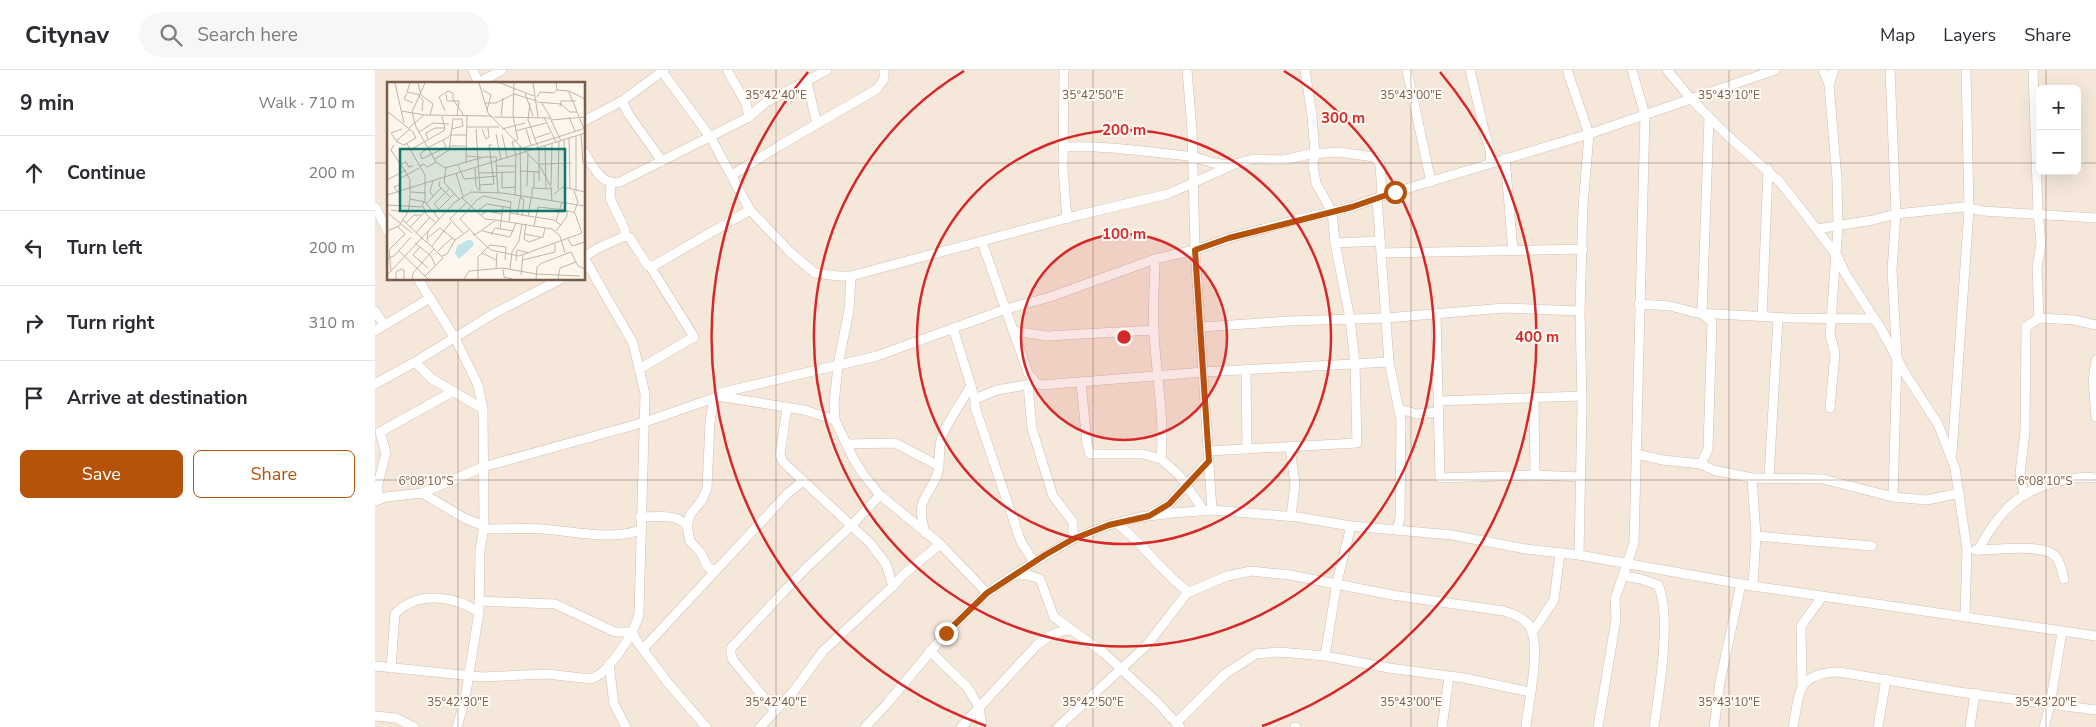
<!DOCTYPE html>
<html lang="en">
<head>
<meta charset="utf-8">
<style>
  body { margin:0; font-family:"Nunito Sans",sans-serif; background:#f7f7f7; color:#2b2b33 }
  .controls { position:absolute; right:15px; top:15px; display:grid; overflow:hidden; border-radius:8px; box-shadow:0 5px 20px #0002 }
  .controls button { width:45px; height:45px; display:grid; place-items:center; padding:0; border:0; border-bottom:1px solid #e1e1e2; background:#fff; color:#2b2b33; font:25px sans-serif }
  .stop { position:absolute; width:15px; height:15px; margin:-11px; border:4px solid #b45309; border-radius:50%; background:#fff }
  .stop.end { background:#b45309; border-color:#fff; box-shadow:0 1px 5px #0008 }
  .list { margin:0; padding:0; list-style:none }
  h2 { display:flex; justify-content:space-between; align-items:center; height:65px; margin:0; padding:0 20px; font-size:21px }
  h2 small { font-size:16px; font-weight:400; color:#7c7c81 }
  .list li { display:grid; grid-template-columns:32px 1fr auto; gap:15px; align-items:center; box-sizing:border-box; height:75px; padding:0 20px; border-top:1px solid #e1e1e2 }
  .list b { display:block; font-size:19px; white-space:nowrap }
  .list em { font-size:16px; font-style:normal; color:#7c7c81 }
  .actions { display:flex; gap:10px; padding:15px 20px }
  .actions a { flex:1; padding:11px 0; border:1px solid #b45309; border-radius:8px; text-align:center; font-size:18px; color:#b45309 }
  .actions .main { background:#b45309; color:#fff }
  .icon { flex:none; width:28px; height:28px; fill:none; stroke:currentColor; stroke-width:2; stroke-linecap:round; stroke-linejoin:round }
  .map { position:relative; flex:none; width:1721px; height:657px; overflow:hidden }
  header { display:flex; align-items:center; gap:30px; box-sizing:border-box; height:70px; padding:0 25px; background:#fff; border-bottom:1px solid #e1e1e2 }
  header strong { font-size:24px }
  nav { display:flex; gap:28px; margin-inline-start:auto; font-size:18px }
  .search { width:350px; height:45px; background:#f7f7f7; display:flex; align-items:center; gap:12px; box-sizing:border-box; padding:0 18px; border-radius:28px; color:#7c7c81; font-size:19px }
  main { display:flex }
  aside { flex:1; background:#fff }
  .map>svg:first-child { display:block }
  .residential { fill:#f5e8da; fill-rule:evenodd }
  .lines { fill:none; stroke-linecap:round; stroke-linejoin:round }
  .minor-casing { stroke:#d1beb0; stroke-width:10 }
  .minor { stroke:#fff; stroke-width:9 }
  .route { stroke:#b45309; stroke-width:6 }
  .ticks { fill:none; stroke:#7a5c4d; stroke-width:1; stroke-opacity:0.45 }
  .ring { fill:none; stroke:#d62828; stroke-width:2.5 }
  .inset-road { fill:none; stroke:#c5b3a7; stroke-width:1 }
  .view { fill:#0f766e; fill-opacity:0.15; stroke:#0f766e; stroke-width:2.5 }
  .inset-edge { fill:none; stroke:#7a5c4d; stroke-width:2.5 }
  .ticks-label { font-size:12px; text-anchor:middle; fill:#7a5c4d; stroke:#fffaf3; stroke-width:4; stroke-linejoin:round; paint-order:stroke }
  .centre { fill:#d62828; stroke:#fffaf3; stroke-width:2.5 }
  .ring-label { font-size:15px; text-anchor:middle; font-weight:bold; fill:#d62828; stroke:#fffaf3; stroke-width:4; stroke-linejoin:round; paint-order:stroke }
</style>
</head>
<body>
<header>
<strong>Citynav</strong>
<div class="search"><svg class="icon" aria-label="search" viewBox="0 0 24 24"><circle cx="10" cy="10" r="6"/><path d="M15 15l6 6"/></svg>Search here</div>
<nav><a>Map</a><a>Layers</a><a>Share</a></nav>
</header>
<main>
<aside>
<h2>9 min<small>Walk · 710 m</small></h2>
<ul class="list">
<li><svg class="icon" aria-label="ahead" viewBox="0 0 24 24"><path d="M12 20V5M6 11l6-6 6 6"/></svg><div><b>Continue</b></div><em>200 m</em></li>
<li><svg class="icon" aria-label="left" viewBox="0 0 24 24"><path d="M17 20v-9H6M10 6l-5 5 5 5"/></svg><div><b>Turn left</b></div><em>200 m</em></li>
<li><svg class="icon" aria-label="right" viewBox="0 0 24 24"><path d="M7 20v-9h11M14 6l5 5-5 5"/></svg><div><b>Turn right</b></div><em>310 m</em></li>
<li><svg class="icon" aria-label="arrive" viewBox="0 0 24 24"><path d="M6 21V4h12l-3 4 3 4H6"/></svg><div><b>Arrive at destination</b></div></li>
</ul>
<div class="actions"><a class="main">Save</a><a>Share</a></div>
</aside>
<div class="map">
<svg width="1721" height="657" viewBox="0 0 1721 657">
  <rect width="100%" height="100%" fill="#fdf6ec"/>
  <!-- residential -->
  <path class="residential" d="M0,0H1721V657H0ZM14,14H209V209H14ZM1665,19H1702V101H1665Z"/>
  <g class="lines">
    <defs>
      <g id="minor">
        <polyline points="98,0 104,14"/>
        <polyline points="286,0 336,68 375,140 416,183 440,203 464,206 476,206 704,145 793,124 860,94 878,89 909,90 935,84 964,82 999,87 1005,94 1007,126"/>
        <polyline points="352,0 371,33 374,47"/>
        <polyline points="689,0 688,99 692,149"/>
        <polyline points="812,0 817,60 820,180 837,440"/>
        <polyline points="1032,0 1056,112"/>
        <polyline points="1095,0 1110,64 1115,79 1116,93"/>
        <polyline points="1192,0 1214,64 1208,136 1205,241 1207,336 1204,485"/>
        <polyline points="1292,0 1316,29 1354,67 1404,111 1427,140 1462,186 1470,203 1506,259 1531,305 1563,354 1580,398 1592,479 1590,546"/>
        <polyline points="1448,0 1454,14 1462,109 1463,156 1455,265 1460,283 1455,338"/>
        <polyline points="1515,0 1521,144 1517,200 1522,289 1518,427"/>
        <polyline points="432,12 442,54"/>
        <polyline points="103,13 127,0"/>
        <polyline points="1454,14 1459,0"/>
        <polyline points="247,31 254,45 287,91"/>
        <polyline points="209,51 247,31 289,0"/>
        <path d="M690,77C731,75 772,82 813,86C828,88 840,96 855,94"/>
        <path d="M209,82C218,96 226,116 245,112L374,47L390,33L452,0"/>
        <polyline points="1130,88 1138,181"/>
        <polyline points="357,105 404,76 502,19 509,9 509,0"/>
        <polyline points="236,113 235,128 250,160 250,166"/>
        <polyline points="1002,128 1014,292 1026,350 1025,448 1022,460"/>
        <polyline points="0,137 14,163"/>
        <polyline points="1442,159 1498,150 1521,144 1588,137 1608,141 1721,148"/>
        <polyline points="607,172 653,303 661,313 667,315 829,302 1014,292"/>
        <polyline points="960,173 1005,171"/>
        <polyline points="1006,183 1208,179"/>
        <polyline points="209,187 223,178 250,166 255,168 273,196 278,196 375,140"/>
        <path d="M780,189C780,213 777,238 779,262C781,305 790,347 786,389L804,405L829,441"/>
        <polyline points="476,206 474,240 463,295 459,335 460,350 478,388 488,404 505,425 565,474 612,523"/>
        <polyline points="43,209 81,270 103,315 108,339 109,456 105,481 104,542 90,629 82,657"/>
        <polyline points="1264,234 1295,236 1322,243 1414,248 1499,249"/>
        <polyline points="0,241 9,255"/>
        <polyline points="1061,244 1065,408 1160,405 1205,407"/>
        <polyline points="1387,247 1393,99"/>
        <polyline points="1664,248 1699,250 1721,255"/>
        <polyline points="826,257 914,251 1011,248 1129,238 1205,241"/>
        <polyline points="578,258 600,329 600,337 646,472 659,492"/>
        <polyline points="0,261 55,228"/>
        <polyline points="638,261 672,266 778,260"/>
        <polyline points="1721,290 1718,311 1721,347"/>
        <polyline points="40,292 57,309 108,339"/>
        <polyline points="264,299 319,267 275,196"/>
        <polyline points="871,300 872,379"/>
        <polyline points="706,312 712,375 715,384 768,384 786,389"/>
        <polyline points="0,314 40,292 118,244 186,209"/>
        <polyline points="653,315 657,358 666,388 678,426 698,452 698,469"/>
        <polyline points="342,326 429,340 460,350"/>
        <polyline points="339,328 335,352 332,418 327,430 315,445 312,456 315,471 326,483 332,496 335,499 342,499"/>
        <polyline points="1159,328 1160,405"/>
        <polyline points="600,329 622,320 657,314"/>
        <polyline points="1063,331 1207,326"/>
        <polyline points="412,337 405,385 408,392 495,473 511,494 518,516"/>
        <polyline points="1024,339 1042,344 1064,342"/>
        <polyline points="472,374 520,373 564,396"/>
        <polyline points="915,377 920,414 916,447"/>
        <polyline points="833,381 982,373 980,294 975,249 960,173 957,142 941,113 938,96 940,83 937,46 930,0"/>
        <polyline points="1261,384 1288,390 1326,394 1338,400 1377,408"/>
        <polyline points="1577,384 1594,139 1591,0"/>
        <polyline points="1326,394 1333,379 1337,252 1327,244 1334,47"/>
        <polyline points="1394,408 1403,248"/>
        <polyline points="47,423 89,448 109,456"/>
        <polyline points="1649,425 1645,403 1650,362 1651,257 1664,248 1662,198 1666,173 1663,143 1658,0"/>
        <polyline points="3,430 3,414 11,383 5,362 77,322"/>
        <polyline points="0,431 11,427 47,423 108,397 270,352 339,328 345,323 502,286 631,239 675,227 780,189 820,180 854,168 921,150 977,137 1007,126 1214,64 1400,0"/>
        <polyline points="777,444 794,434 833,391"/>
        <path d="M265,447C280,447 303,443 312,456"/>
        <path d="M741,453C769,473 785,502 814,522"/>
        <path d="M108,459C128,459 148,458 167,459C196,461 238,471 265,460"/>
        <path d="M550,463C541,427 550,434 562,405C566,394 563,381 566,370C569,356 588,331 596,315"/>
        <polyline points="1381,466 1497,476"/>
        <path d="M1600,480C1619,481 1668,472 1681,487C1686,493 1687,502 1689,509"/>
        <path d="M1603,480C1624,442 1643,420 1686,411C1699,408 1708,406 1721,408"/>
        <polyline points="639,505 653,505 665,509 679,547 729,583 783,633 805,657"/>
        <path d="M1248,506L1266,509L1283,515C1297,545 1284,623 1279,657"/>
        <polyline points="1378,516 1381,466 1377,408 1448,409 1518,427 1552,430 1584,423"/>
        <polyline points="104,531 180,534 240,562 257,562 263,573 293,613 331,657"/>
        <polyline points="1157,563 1179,530 1185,483"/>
        <polyline points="268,579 412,424 427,412"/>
        <polyline points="555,581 593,618 604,637 607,657"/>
        <polyline points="950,586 962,512 976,456"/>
        <polyline points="234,594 239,634 251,657"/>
        <path d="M0,596L107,607L172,604L216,609C233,604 260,562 264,544L270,324L258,273L209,188"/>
        <path d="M16,598L20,544C42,520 79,526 104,542"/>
        <polyline points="1427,615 1426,556 1447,527"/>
        <polyline points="400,641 358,590 356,584 356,578 430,499 476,456 505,425"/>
        <polyline points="0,646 21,648 39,657"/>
        <polyline points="801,653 850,604 881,584 904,582 950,586 1014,598 1089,608 1155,622"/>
        <polyline points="385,657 418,622 448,581 518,516 528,505 565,474"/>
        <polyline points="490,657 510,636 571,563 612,523 638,505 698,469 734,455 765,447 798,443 837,440 922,447 976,456 1077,465 1151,479 1204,485 1378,516 1721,566"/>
        <path d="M586,657L661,576C673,566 681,561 696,560"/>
        <path d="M683,657L772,575L812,523L852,506L876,501L915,505L1017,525L1129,541C1138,544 1147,547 1153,554C1168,572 1153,634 1151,657"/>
        <polyline points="920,657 921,657"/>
        <polyline points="1067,657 1074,607"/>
        <polyline points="1223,657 1241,549 1240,529 1259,473 1270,45 1257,0"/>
        <polyline points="1339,657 1345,612 1366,514"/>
        <path d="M1418,657C1425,622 1421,603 1464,602L1584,622L1721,640"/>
        <polyline points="1503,657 1511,609"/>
        <polyline points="1595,657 1600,623"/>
        <polyline points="1669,657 1675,635 1687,562"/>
      </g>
    </defs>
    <!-- minor casing -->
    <use href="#minor" class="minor-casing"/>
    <!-- minor -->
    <use href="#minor" class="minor"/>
  </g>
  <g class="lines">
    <!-- route -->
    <polyline class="route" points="571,563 612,523 670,485 698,469 734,455 774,446 794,434 834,391 820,180 854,168 977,137 1020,122"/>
  </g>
  <!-- ticks -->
  <path class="ticks" d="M83,0V14M401,0V657M718,0V657M1036,0V657M1354,0V657M1671,0V19M0,93H14M209,93H1665M1702,93H1721M1671,101V657M83,209V657M0,410H1721"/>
  <!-- distance rings -->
  <circle cx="749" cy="267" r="103" fill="#d62828" fill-opacity=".12"/>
  <g class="ring">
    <circle cx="749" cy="267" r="103"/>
    <circle cx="749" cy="267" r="207"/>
    <path d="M909 1A310 310 0 1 1 589 1"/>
    <path d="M611 656A413 413 0 0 1 433 2M1065 2A413 413 0 0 1 887 656"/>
  </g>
  <!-- overview -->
  <g transform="translate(12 12)">
    <rect width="198" height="198" fill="#fdf6ec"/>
    <path d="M81,158H85L87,163L72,177L68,172L70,164Z" fill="#bfe3e8"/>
    <path class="inset-road" d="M8,1L17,41M23,1L20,10L33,13M31,1L34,13L46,22L43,33M38,1L25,30L29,45L49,80L58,86L97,75H109L110,79M92,1L101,31L153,84L164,105L165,119M113,1L147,14M146,1L151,35M169,1L170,8L182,9L198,17M96,8L104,13L100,28M182,10L197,47M20,11L17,17L26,21M138,11L146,34M59,12L60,19H72L70,34M32,14L36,18L35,29M150,15L153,10L167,11L170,8M150,20L174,22L183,30H190M154,20L164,36M98,21H109L127,12L150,19M143,21L141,38L152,68V99M173,25L174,19H189M0,29L26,50L29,56L17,63L10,60L4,51L15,47M15,29L37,33L105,34M58,29L52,15L61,9L66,11V17L77,34M114,34L116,16M126,34L127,1M126,34L131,58M107,35L163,36L174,59M157,35L169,60M182,35L188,49M164,38L198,35M80,45H112M22,46L37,33M65,47L76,44L75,37M89,47L93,109M95,47L99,57L102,55L101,46M115,47L138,41M139,47L144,63M128,49L159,41M32,50L46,41L62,42M109,52L114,77M115,52L120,75M194,52L196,82M62,53H79M189,54V109M148,56L163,51M182,56L183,107M41,58L39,51L48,46H57M56,58L59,65L35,77L33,72L42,65L62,55M177,58L178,106M9,59L23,47M158,63L159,107M62,64H79M136,66L196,47M23,68L58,48L55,34M79,74L94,75M48,77L62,68L66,37H75M109,79L111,111M79,81L80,34M14,82L19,80L22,85L26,84M152,82L185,81M71,83L77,97L110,94M33,84L37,82L40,85L49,80M110,84H129M88,85L89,104L92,108M59,86L57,100L72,117M134,89L153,90M115,90V106L129,105M69,91L76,114M92,91L129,90M12,97L32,86M0,98L19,88M46,98L43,110L46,114M53,99L52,104L63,115M93,103L107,102L102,63H105M164,103L165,61M140,104L141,72M147,106V90M171,107L172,59M24,110L39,111M167,112L176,105L198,110M0,113L198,51M13,113L7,105L12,103L14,108M128,113L129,73L125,60L130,58M74,115L98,137L108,138M133,115L137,118L135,134M145,116V106L165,107M23,117L38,120L52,137M39,122L54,106M0,123L34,125L38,119V93L20,62M36,124L39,132L49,141M4,128L21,130M52,128L47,122L62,107M90,129L100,122L124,126M187,130L191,120L187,109M123,131L167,138L174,143M2,132L25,151M47,132L67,112M94,133L100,129L115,132M130,133L134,112L133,64M141,135L144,116M16,138L39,160M169,139L175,120M122,140L124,120L97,114L91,117L73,137L88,153L109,138L165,147L173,154L178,171M19,141L27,133H34M139,142L137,157L142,160L156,155L158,146M23,145L38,130M113,147L116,125M0,149L12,144L21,130L23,118V97L4,68L7,63M95,149L123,155L129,141M169,149L179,136L181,128M29,151L43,135M76,151L63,137L80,120M86,152L104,168L132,174L195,151L188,131L178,128L151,125L147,144M137,152L154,155M104,153L108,146L127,149M42,155L53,146L68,158L82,148M181,157L185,164L198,160M28,161L44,174L48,183M45,164L64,140M33,165L26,173L41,186M12,169L41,197M51,169L65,156M95,171L109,178M55,174L60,172L68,158M1,176L7,174L24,155M136,178L168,170V162M129,179L130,168L142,171M109,187L110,171M116,187L117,195L126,197M123,187L125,170L132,159L135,142M4,189L68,120L84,110L116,111L198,124M0,193L4,189L2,168L18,152L11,145M134,193L136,173M38,194L56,176L40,160L41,149M9,197V190L14,187L17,188V197M25,197L26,191L47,167M77,197L82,189L116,186L149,192L193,194M91,197V175L103,163L119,165L118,178M149,197L150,185L155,181L184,170L191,184L198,187M171,197L173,186L189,180"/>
    <path class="view" d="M13,67H178V129H13Z"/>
    <rect width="198" height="198" class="inset-edge"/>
  </g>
  <g class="ticks-label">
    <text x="401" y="29">35°42'40"E</text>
    <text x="718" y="29">35°42'50"E</text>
    <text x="1036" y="29">35°43'00"E</text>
    <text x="1354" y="29">35°43'10"E</text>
    <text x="51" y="415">6°08'10"S</text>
    <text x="1670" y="415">6°08'10"S</text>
    <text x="83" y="636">35°42'30"E</text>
    <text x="401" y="636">35°42'40"E</text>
    <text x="718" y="636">35°42'50"E</text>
    <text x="1036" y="636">35°43'00"E</text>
    <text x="1354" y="636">35°43'10"E</text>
    <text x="1671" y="636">35°43'20"E</text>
  </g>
  <circle cx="749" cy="267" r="8" class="centre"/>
  <g class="ring-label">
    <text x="968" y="53">300 m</text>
    <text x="749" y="65">200 m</text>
    <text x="749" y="169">100 m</text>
    <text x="1162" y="272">400 m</text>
  </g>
</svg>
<div class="controls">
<button>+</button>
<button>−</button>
</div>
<div class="stop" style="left:1020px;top:122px"></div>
<div class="stop end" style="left:571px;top:563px"></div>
</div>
</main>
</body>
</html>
